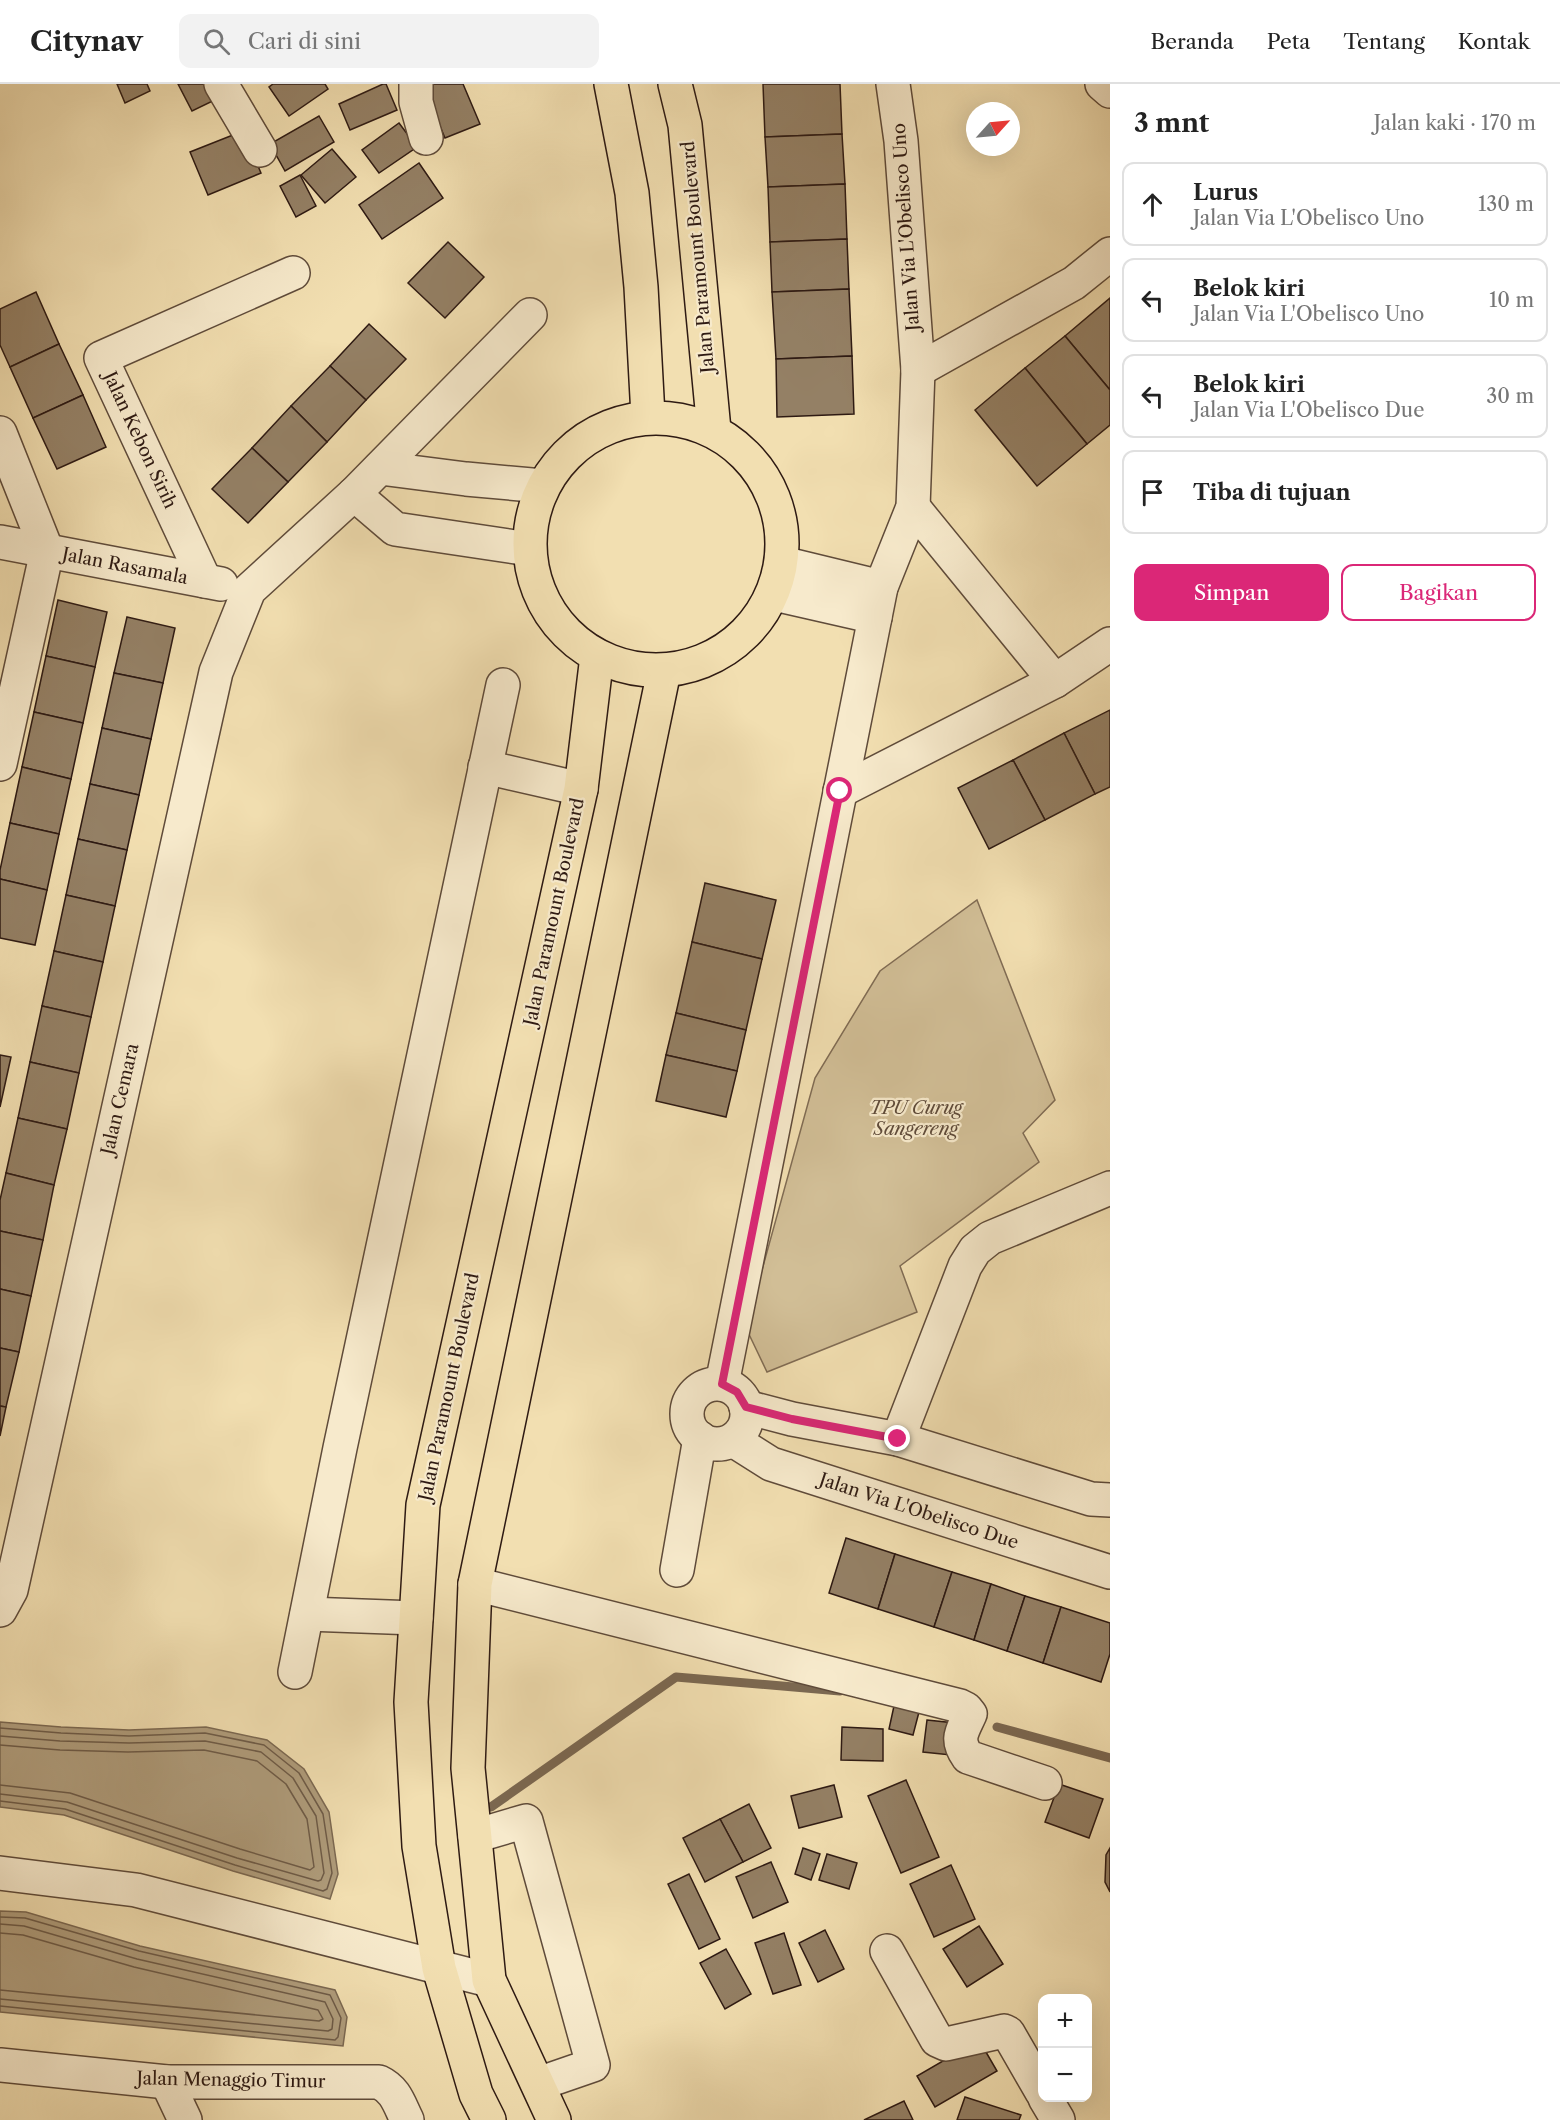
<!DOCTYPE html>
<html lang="id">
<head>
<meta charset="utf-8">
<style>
  body { margin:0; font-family:"Libre Caslon Text",serif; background:#f2f2f2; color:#222 }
  .controls { position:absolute; right:18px; bottom:18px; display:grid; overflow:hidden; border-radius:12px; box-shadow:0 6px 24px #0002 }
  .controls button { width:54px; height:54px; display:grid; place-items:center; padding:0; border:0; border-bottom:2px solid #e0e0e0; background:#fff; color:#222; font:30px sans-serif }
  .compass { position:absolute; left:966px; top:18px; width:54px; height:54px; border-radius:50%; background:#fff; box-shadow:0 6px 24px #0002; rotate:63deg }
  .stop { position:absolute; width:18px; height:18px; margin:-14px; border:4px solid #db2777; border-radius:50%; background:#fff }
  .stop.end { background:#db2777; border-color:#fff; box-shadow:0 2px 6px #0008 }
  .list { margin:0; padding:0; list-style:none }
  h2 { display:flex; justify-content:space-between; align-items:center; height:78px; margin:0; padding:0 24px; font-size:26px }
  h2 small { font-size:20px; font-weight:400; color:#767676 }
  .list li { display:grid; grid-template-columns:39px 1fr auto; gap:18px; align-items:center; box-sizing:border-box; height:84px; margin:0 12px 12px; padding:0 12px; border:2px solid #e0e0e0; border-radius:12px }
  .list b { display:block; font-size:22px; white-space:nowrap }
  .list p { margin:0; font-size:20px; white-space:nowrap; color:#767676 }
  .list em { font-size:20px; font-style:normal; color:#767676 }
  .actions { display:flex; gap:12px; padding:18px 24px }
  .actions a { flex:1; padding:14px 0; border:2px solid #db2777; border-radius:12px; text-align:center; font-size:21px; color:#db2777 }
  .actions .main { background:#db2777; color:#fff }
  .icon { flex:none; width:33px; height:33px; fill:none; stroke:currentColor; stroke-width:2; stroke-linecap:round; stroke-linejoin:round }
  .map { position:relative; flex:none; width:1110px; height:2036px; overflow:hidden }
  header { display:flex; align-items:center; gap:36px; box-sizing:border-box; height:84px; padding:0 30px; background:#fff; border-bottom:2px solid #e0e0e0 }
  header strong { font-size:28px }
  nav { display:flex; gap:33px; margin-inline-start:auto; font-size:21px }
  .search { width:420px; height:54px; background:#f2f2f2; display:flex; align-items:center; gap:15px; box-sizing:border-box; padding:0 21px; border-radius:12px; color:#767676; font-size:22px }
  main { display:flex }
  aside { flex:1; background:#fff }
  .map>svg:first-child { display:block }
  .green { fill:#d1be96; stroke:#806c54; stroke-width:1.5 }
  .water { fill:#af9c7b; stroke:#7b6851; stroke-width:1.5 }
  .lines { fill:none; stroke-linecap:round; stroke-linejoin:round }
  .shore { stroke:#6e5b47; stroke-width:1.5 }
  .stream { stroke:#7b6851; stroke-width:9 }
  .building { fill:#948065; stroke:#2e1a13; stroke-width:1.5 }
  .minor-casing { stroke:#5f4b3a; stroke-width:36 }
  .major-casing { stroke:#2e1a13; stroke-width:36 }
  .minor { stroke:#f7eacc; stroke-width:33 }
  .major { stroke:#f2dfb1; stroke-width:33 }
  .route { stroke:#db2777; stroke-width:8 }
  .labels { text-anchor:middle; stroke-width:4.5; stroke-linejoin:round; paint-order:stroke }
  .street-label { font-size:18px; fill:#2e1a13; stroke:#f7eacc }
  .park-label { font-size:18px; font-style:italic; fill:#5f4b3a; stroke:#f7eacc }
</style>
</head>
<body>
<header>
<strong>Citynav</strong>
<div class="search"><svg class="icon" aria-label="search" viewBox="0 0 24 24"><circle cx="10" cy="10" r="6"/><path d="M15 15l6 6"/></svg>Cari di sini</div>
<nav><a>Beranda</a><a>Peta</a><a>Tentang</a><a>Kontak</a></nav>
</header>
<main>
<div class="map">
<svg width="1110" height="2036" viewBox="0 0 1110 2036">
  <rect width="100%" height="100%" fill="#f2dfb1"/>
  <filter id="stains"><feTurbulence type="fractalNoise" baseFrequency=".00333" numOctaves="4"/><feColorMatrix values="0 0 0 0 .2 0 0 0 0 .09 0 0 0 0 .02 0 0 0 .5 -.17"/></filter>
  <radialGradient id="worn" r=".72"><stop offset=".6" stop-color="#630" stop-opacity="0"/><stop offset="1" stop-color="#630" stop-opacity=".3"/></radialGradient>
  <!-- green -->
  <polygon class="green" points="977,816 1055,1016 1023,1049 1039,1078 900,1182 917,1228 767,1288 746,1244 815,994 880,887"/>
  <!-- water -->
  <g class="water">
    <polygon points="0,1638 61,1643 129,1646 206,1643 267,1656 304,1685 329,1728 338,1790 330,1815 233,1787 64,1731 0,1723"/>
    <polygon points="0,1827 26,1828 140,1862 335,1906 347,1933 343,1962 0,1928"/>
  </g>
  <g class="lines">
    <!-- shore -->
    <g class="shore">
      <polyline points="0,1644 61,1649 129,1652 205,1649 264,1661 299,1689 323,1730 332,1789 327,1805 323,1807 235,1781 65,1725 0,1717"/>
      <polyline points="0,1652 60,1657 129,1659 205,1657 261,1668 293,1694 316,1732 324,1789 321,1796 318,1797 237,1774 67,1718 0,1710"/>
      <polyline points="0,1661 60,1666 128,1668 204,1666 257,1677 286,1700 307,1735 314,1783 310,1786 240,1765 70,1709 0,1701"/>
      <polyline points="0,1833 25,1834 139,1867 330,1911 341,1934 338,1953 335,1956 0,1922"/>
      <polyline points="0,1840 24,1842 137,1875 325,1918 333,1935 332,1945 328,1947 0,1915"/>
      <polyline points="0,1849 23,1851 134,1883 318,1926 323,1935 319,1937 0,1906"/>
    </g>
    <!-- stream -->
    <g class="stream">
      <polyline points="997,1643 1110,1674"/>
      <polyline points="491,1723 676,1593 840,1607"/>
    </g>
  </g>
  <!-- building -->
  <g class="building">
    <polygon points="117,0 147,0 150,7 125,19"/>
    <polygon points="178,0 214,0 221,13 192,27"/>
    <polygon points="273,0 325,0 328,5 289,32 269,3"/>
    <polygon points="383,0 386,0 397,26 350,46 339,20"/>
    <polygon points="422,0 463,0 480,40 445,54"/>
    <polygon points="763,0 840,0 842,50 765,53"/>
    <polygon points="319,32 334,58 285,87 270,60"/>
    <polygon points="399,39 417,63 379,89 362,66"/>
    <polygon points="243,47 261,89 208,111 190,68"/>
    <polygon points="842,50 845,100 768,103 765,53"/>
    <polygon points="332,65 356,93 325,119 301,91"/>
    <polygon points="419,79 443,114 382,155 359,121"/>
    <polygon points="300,91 316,122 296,133 280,102"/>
    <polygon points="845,100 847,155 770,158 768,103"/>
    <polygon points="847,155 849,205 772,208 770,158"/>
    <polygon points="448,158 484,193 445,234 408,199"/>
    <polygon points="849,205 852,272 776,275 772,208"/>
    <polygon points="36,208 59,260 10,283 0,261 0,225"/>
    <polygon points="1110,214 1110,306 1065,252"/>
    <polygon points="369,240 406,275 366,316 330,282"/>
    <polygon points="1065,252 1110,306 1110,341 1087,360 1025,284"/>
    <polygon points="59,260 83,311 33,334 10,283"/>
    <polygon points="852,272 854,330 777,333 776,275"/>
    <polygon points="330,282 366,316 327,358 291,322"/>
    <polygon points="1025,284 1087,360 1037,402 975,326"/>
    <polygon points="83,311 106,363 57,385 33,334"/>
    <polygon points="291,322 327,358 288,398 252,364"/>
    <polygon points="252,364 288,398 248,439 212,405"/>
    <polygon points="58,516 107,528 95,583 46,572"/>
    <polygon points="127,533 175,544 163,599 114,589"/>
    <polygon points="46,572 95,583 83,639 34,628"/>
    <polygon points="114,589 163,599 151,655 102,644"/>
    <polygon points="1110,626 1110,703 1095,710 1064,649"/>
    <polygon points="34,628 83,639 71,695 22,683"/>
    <polygon points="102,644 151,655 139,711 90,700"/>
    <polygon points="1064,649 1095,710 1045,736 1013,676"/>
    <polygon points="1013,676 1045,736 989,765 958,704"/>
    <polygon points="22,683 71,695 59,750 10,739"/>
    <polygon points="90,700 139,711 127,766 78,755"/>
    <polygon points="10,739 59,750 47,806 0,795 0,786"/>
    <polygon points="78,755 127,766 115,822 66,811"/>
    <polygon points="0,795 47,806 35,861 0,854"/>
    <polygon points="705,799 776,816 762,875 692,858"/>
    <polygon points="66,811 115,822 103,878 54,867"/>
    <polygon points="692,858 762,875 746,946 676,929"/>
    <polygon points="54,867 103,878 91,933 42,922"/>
    <polygon points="42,922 91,933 79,989 30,978"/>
    <polygon points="676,929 746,946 737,987 666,971"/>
    <polygon points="0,971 11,973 0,1023"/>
    <polygon points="666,971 737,987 726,1033 656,1017"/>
    <polygon points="30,978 79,989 67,1045 18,1034"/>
    <polygon points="18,1034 67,1045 54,1101 6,1089"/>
    <polygon points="6,1089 54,1101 43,1156 0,1147 0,1116"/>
    <polygon points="0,1147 43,1156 31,1212 0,1205"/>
    <polygon points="0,1205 31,1212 19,1268 0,1264"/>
    <polygon points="0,1264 19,1268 6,1323 0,1322"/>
    <polygon points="0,1322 6,1323 0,1352"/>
    <polygon points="846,1454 895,1470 878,1525 829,1509"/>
    <polygon points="895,1470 952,1488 934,1543 878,1525"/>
    <polygon points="952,1488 991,1500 974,1556 934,1543"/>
    <polygon points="991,1500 1025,1512 1007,1567 974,1556"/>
    <polygon points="1025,1512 1061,1523 1043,1579 1007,1567"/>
    <polygon points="1061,1523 1110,1539 1110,1570 1101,1598 1043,1579"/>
    <polygon points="894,1622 919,1628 913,1651 889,1645"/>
    <polygon points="927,1636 955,1639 951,1671 923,1668"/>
    <polygon points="842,1643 883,1645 883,1677 841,1676"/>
    <polygon points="906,1696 939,1773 901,1789 868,1712"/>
    <polygon points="1059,1700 1103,1715 1089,1754 1045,1738"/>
    <polygon points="834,1701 842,1733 799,1744 791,1712"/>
    <polygon points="749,1720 771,1764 743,1778 720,1735"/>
    <polygon points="720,1735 743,1778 705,1798 683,1754"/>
    <polygon points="803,1764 820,1770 811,1796 795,1790"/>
    <polygon points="1110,1764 1110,1808 1105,1798 1106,1771"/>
    <polygon points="827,1770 857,1779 849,1805 819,1796"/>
    <polygon points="771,1778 788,1818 753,1834 736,1793"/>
    <polygon points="951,1781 975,1835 934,1853 910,1800"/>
    <polygon points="689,1790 720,1855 699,1865 668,1800"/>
    <polygon points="979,1842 1003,1880 967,1903 943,1865"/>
    <polygon points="825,1846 844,1885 818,1898 799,1859"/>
    <polygon points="784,1849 801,1901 773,1910 755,1859"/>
    <polygon points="726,1865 751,1910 725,1925 700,1879"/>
    <polygon points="979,1956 997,1987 935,2023 917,1992"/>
    <polygon points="965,2013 1021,2031 1019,2036 957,2036"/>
    <polygon points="904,2017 913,2036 864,2036"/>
  </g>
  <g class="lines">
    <defs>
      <g id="minor">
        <polyline points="221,0 260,66"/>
        <polyline points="416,0 416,18 426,54"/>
        <polyline points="1102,0 1110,7"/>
        <polyline points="918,286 1074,199 1110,170"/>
        <polyline points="0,349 47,467 0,680"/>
        <polyline points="380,384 466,395 543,402"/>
        <polyline points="354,410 395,445 529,465"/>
        <polyline points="913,423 1055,597"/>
        <polyline points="0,458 221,500"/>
        <polyline points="782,479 881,503"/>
        <polyline points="205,497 101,274 293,189"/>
        <polyline points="774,510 875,533"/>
        <polyline points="485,683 581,705"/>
        <polyline points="840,707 1055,597 1110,560"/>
        <polyline points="722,1300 881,503 913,423 918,286 901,57 893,0"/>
        <circle cx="717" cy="1330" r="30"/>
        <polyline points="746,1323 792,1335 898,1355 1091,1415 1110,1416"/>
        <polyline points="898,1355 965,1182 975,1166 990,1154 1110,1104"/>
        <polyline points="733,1356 771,1380 1110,1488"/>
        <polyline points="677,1486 700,1354"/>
        <path d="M475,1500L960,1622L966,1625L970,1630C962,1648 955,1655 968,1673L1045,1699"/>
        <polyline points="0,1526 11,1506 216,588 249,506 354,410 530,231"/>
        <polyline points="307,1530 416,1534"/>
        <polyline points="295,1588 340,1364 503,601"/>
        <polyline points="475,1752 526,1737 593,1981 538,2000"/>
        <polyline points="0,1789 136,1806 489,1896"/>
        <polyline points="887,1867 937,1956 946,1960 1004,1947 1008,1949 1042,2008"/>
        <path d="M0,1981L167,1998H379C396,2006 399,2020 407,2036"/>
        <polyline points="167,1998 185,2036"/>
        <polyline points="1045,2014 1058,2036"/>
      </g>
      <g id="major">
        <polyline points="611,0 632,109 641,203 648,332"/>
        <polyline points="675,0 685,41 714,346"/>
        <circle cx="656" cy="460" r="126"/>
        <polyline points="489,2036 476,2010 439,1884 419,1762 411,1618 423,1421 581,705 597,572"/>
        <polyline points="554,2036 489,1896 468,1684 475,1500 664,587"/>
      </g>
    </defs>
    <!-- minor casing -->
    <use href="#minor" class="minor-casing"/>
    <!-- major casing -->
    <use href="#major" class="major-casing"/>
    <!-- minor -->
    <use href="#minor" class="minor"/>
    <!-- major -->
    <use href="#major" class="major"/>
  </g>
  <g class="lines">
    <!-- route -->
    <polyline class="route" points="840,707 722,1300 737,1308 746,1323 792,1335 898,1355"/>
  </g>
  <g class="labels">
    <!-- street labels -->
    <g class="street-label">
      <text transform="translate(906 143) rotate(-94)" y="6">Jalan Via L'Obelisco Uno</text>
      <text transform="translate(698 173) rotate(-95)" y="6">Jalan Paramount Boulevard</text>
      <text transform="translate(140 356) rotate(65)" y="6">Jalan Kebon Sirih</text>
      <text transform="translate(125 482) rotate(11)" y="6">Jalan Rasamala</text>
      <text transform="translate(554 828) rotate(-78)" y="6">Jalan Paramount Boulevard</text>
      <text transform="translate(120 1015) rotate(-77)" y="6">Jalan Cemara</text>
      <text transform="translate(449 1303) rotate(-78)" y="6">Jalan Paramount Boulevard</text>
      <text transform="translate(919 1427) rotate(18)" y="6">Jalan Via L'Obelisco Due</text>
      <text transform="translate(231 1996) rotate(1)" y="6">Jalan Menaggio Timur</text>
    </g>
    <!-- park labels -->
    <g class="park-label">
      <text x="916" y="1030">TPU Curug<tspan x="916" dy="21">Sangereng</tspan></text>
    </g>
  </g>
  <rect width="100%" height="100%" filter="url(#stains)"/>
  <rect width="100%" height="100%" fill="url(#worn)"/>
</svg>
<div class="controls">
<button>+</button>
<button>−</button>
</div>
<svg class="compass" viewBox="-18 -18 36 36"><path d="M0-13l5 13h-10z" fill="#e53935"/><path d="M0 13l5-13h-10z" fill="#767676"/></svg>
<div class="stop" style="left:840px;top:707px"></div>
<div class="stop end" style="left:898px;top:1355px"></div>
</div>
<aside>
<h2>3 mnt<small>Jalan kaki · 170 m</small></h2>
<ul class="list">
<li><svg class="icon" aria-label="ahead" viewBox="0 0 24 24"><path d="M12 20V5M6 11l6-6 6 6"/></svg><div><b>Lurus</b><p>Jalan Via L'Obelisco Uno</p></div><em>130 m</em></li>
<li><svg class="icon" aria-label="left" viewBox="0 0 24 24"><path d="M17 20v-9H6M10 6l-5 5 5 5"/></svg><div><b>Belok kiri</b><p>Jalan Via L'Obelisco Uno</p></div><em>10 m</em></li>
<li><svg class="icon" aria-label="left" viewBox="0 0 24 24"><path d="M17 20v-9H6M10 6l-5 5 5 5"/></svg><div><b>Belok kiri</b><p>Jalan Via L'Obelisco Due</p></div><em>30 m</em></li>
<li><svg class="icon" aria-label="arrive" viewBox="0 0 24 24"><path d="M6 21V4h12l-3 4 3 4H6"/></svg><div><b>Tiba di tujuan</b></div></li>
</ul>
<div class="actions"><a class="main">Simpan</a><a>Bagikan</a></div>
</aside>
</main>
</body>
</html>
